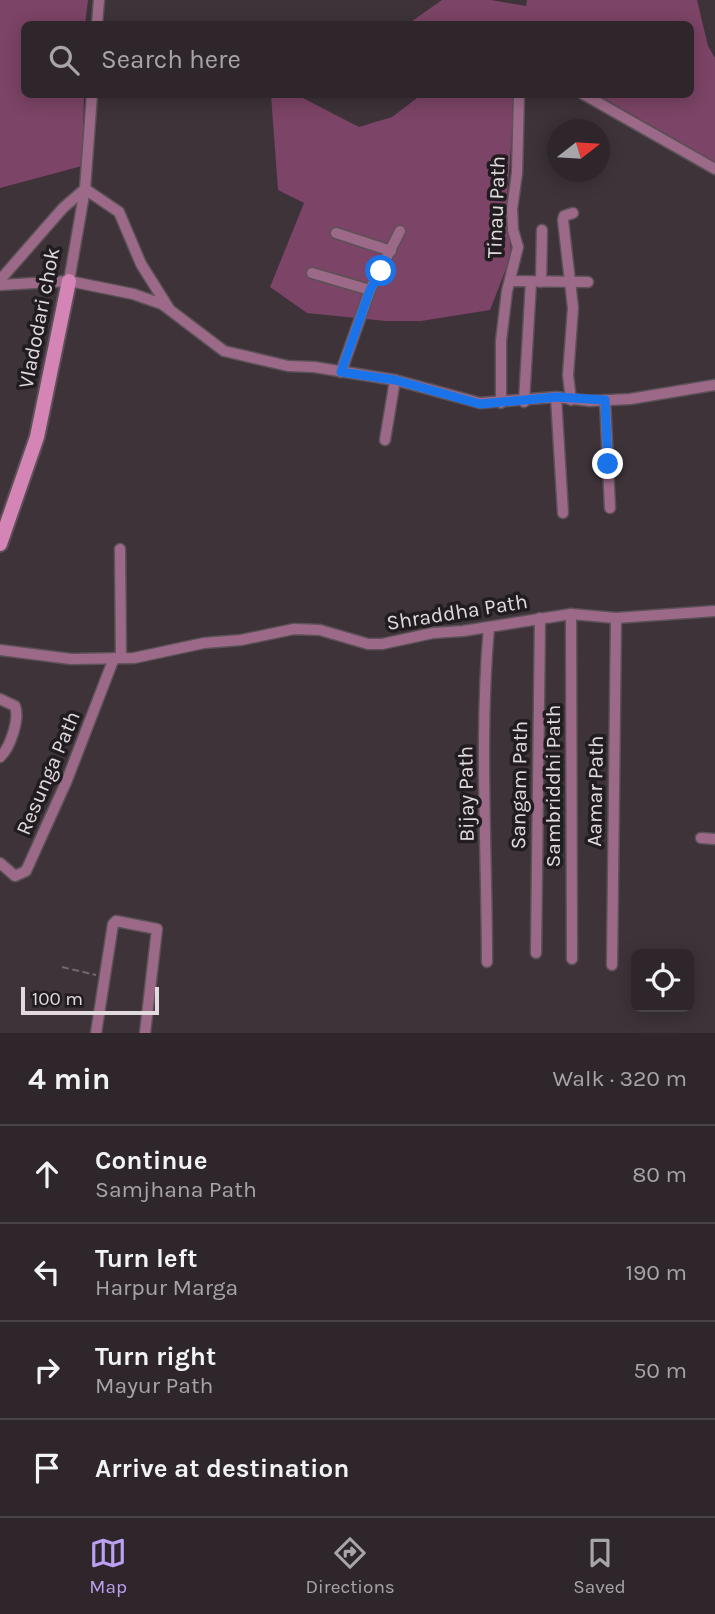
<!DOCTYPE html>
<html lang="en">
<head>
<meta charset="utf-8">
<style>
  body { margin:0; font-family:Karla,sans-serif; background:#362e33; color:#f1f3f6 }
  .controls { position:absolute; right:21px; bottom:21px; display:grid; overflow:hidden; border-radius:10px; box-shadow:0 4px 18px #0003 }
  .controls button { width:63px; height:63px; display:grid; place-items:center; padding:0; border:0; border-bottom:2px solid #494347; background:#2e262b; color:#f1f3f6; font:35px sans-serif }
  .compass { position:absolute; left:547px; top:119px; width:63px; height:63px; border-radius:50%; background:#2e262b; box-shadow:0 4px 18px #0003; rotate:73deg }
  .scale { position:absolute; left:21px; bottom:18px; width:138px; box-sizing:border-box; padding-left:7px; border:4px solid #e1dade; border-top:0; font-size:19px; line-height:24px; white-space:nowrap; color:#e1dade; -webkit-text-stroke:5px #211c1f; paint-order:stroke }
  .stop { position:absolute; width:21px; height:21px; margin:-16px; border:5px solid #1a73e8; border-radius:50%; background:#fff }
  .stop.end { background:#1a73e8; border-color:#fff; box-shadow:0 2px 7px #0008 }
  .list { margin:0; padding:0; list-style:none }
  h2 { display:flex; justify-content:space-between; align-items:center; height:91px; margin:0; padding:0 28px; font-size:30px }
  h2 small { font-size:23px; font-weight:400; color:#a7a5a9 }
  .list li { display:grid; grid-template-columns:46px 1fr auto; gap:21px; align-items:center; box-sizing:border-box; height:98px; padding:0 28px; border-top:2px solid #494347 }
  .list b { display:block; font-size:26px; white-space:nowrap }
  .list p { margin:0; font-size:23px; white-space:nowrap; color:#a7a5a9 }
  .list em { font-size:23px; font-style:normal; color:#a7a5a9 }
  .icon { flex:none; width:38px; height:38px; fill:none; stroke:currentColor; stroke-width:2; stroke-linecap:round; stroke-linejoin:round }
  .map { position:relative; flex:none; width:715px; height:1033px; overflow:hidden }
  .search { position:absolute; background:#2e262b; box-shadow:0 4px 18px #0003; left:21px; right:21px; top:21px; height:77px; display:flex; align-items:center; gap:18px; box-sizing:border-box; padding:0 24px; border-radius:10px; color:#a7a5a9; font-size:26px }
  .sheet { height:483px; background:#2e262b }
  nav { display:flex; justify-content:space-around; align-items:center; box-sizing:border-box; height:98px; border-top:2px solid #494347; background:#2e262b; font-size:19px; color:#a7a5a9 }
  nav a { display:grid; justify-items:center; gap:4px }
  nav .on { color:#bca0f2 }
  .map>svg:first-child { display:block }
  .green { fill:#7c4466 }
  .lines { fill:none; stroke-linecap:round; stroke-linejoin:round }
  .street-casing { stroke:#5b5157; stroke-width:13 }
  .secondary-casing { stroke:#5b5157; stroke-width:18 }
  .path { stroke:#72696e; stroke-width:2; stroke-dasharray:7 3.5; stroke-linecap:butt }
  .street { stroke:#9c6a88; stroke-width:10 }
  .secondary { stroke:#d585b5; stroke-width:14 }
  .route { stroke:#1a73e8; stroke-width:9 }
  .labels { text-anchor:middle; stroke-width:7; stroke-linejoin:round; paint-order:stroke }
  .street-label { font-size:21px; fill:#e1dade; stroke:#211c1f }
</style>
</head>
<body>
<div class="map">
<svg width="715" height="1033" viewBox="0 0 715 1033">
  <rect width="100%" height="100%" fill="#3d3339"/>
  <!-- green -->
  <g class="green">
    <polygon points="0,0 88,0 85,24 24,24 24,94 84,95 82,166 0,188"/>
    <polygon points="442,0 491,0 526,6 527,0 697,0 708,46 715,58 715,162 598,95 690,94 690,24 408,24"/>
    <polygon points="271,95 297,95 359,127 392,117 421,95 515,95 507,198 511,256 490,310 421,321 386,321 307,313 270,287 304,203 278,190"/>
  </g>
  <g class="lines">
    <defs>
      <g id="street">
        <polyline points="97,24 99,0"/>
        <polyline points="583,94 715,169"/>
        <polyline points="336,233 391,251"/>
        <polyline points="312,273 370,290"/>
        <polyline points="0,280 63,208 85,189 119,212 141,264 168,307"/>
        <polyline points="69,281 85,189 92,94"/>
        <polyline points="511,281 588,282"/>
        <polyline points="541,282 542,230"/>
        <polyline points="0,285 69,281 133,294 162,304 224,351 288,366 314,367 395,380 480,403 556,397 590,401 630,399 715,385"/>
        <polyline points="341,372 370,290 400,231"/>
        <polyline points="556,397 563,513"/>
        <polyline points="571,400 568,375 573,308 563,220 564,216 573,213"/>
        <polyline points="605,400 610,508"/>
        <polyline points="524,402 531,282"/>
        <polyline points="501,403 501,341 507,291 518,247 513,230 512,209 517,173 519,94"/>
        <polyline points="385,440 395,380"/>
        <polyline points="120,549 121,657"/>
        <polyline points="571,614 572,959"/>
        <polyline points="0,650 71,659 134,658 204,643 241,640 294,629 320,630 368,644 382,644 433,633 463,631 571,614 616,618 715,611"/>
        <path d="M0,699L15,706C20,719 10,748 0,757"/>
        <polyline points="701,838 715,839"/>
        <polyline points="0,863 15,876 26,871 67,780 114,658"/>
        <polyline points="536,953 540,618"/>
        <path d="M487,962C487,850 479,738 489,627"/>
        <polyline points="612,965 616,618"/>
        <polyline points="96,1033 113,924 116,921 157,929 145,1033"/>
      </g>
      <polyline id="secondary" points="0,544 37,437 69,281"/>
    </defs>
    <!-- street casing -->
    <use href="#street" class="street-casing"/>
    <!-- secondary casing -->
    <use href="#secondary" class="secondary-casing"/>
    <!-- path -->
    <polyline class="path" points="62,967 96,975"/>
    <!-- street -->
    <use href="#street" class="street"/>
    <!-- secondary -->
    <use href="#secondary" class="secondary"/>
  </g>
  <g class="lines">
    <!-- route -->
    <polyline class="route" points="381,271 370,290 341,372 395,380 480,404 556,397 605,400 608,464"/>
  </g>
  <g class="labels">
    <!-- street labels -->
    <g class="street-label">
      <text transform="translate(496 207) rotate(-88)" y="7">Tinau Path</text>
      <text transform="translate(39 318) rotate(-79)" y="7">Vladodari chok</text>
      <text transform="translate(457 612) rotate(-9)" y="7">Shraddha Path</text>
      <text transform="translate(48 773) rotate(-67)" y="7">Resunga Path</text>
      <text transform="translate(519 785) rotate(-89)" y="7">Sangam Path</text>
      <text transform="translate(553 786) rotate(-90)" y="7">Sambriddhi Path</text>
      <text transform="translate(595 791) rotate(-89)" y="7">Aamar Path</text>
      <text transform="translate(466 794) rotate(-91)" y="7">Bijay Path</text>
    </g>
  </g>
</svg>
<div class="controls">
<button><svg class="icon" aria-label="locate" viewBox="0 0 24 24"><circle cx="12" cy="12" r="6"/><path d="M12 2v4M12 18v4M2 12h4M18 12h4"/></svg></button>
</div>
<svg class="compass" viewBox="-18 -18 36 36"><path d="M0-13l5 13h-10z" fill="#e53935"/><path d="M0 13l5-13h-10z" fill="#a7a5a9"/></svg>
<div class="scale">100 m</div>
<div class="stop" style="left:381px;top:271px"></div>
<div class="stop end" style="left:608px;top:464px"></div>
<div class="search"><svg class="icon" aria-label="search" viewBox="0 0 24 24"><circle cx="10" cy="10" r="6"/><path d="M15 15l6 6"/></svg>Search here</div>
</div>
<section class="sheet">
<h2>4 min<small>Walk · 320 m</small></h2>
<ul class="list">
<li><svg class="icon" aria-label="ahead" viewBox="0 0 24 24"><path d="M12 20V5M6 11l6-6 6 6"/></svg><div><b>Continue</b><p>Samjhana Path</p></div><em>80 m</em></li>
<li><svg class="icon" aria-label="left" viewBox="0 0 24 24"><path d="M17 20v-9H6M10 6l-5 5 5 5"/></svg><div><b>Turn left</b><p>Harpur Marga</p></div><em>190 m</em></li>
<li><svg class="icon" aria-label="right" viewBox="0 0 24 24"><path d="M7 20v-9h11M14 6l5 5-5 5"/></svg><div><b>Turn right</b><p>Mayur Path</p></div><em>50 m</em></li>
<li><svg class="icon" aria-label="arrive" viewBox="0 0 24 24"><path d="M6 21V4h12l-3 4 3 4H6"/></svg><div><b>Arrive at destination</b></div></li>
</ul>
</section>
<nav>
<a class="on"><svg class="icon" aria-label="map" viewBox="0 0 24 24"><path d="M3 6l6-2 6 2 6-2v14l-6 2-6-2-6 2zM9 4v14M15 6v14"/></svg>Map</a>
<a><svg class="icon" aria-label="directions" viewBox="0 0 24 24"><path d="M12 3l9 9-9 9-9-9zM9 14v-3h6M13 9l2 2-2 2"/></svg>Directions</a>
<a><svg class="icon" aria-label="saved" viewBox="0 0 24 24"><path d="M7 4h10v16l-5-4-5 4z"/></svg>Saved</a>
</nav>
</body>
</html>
